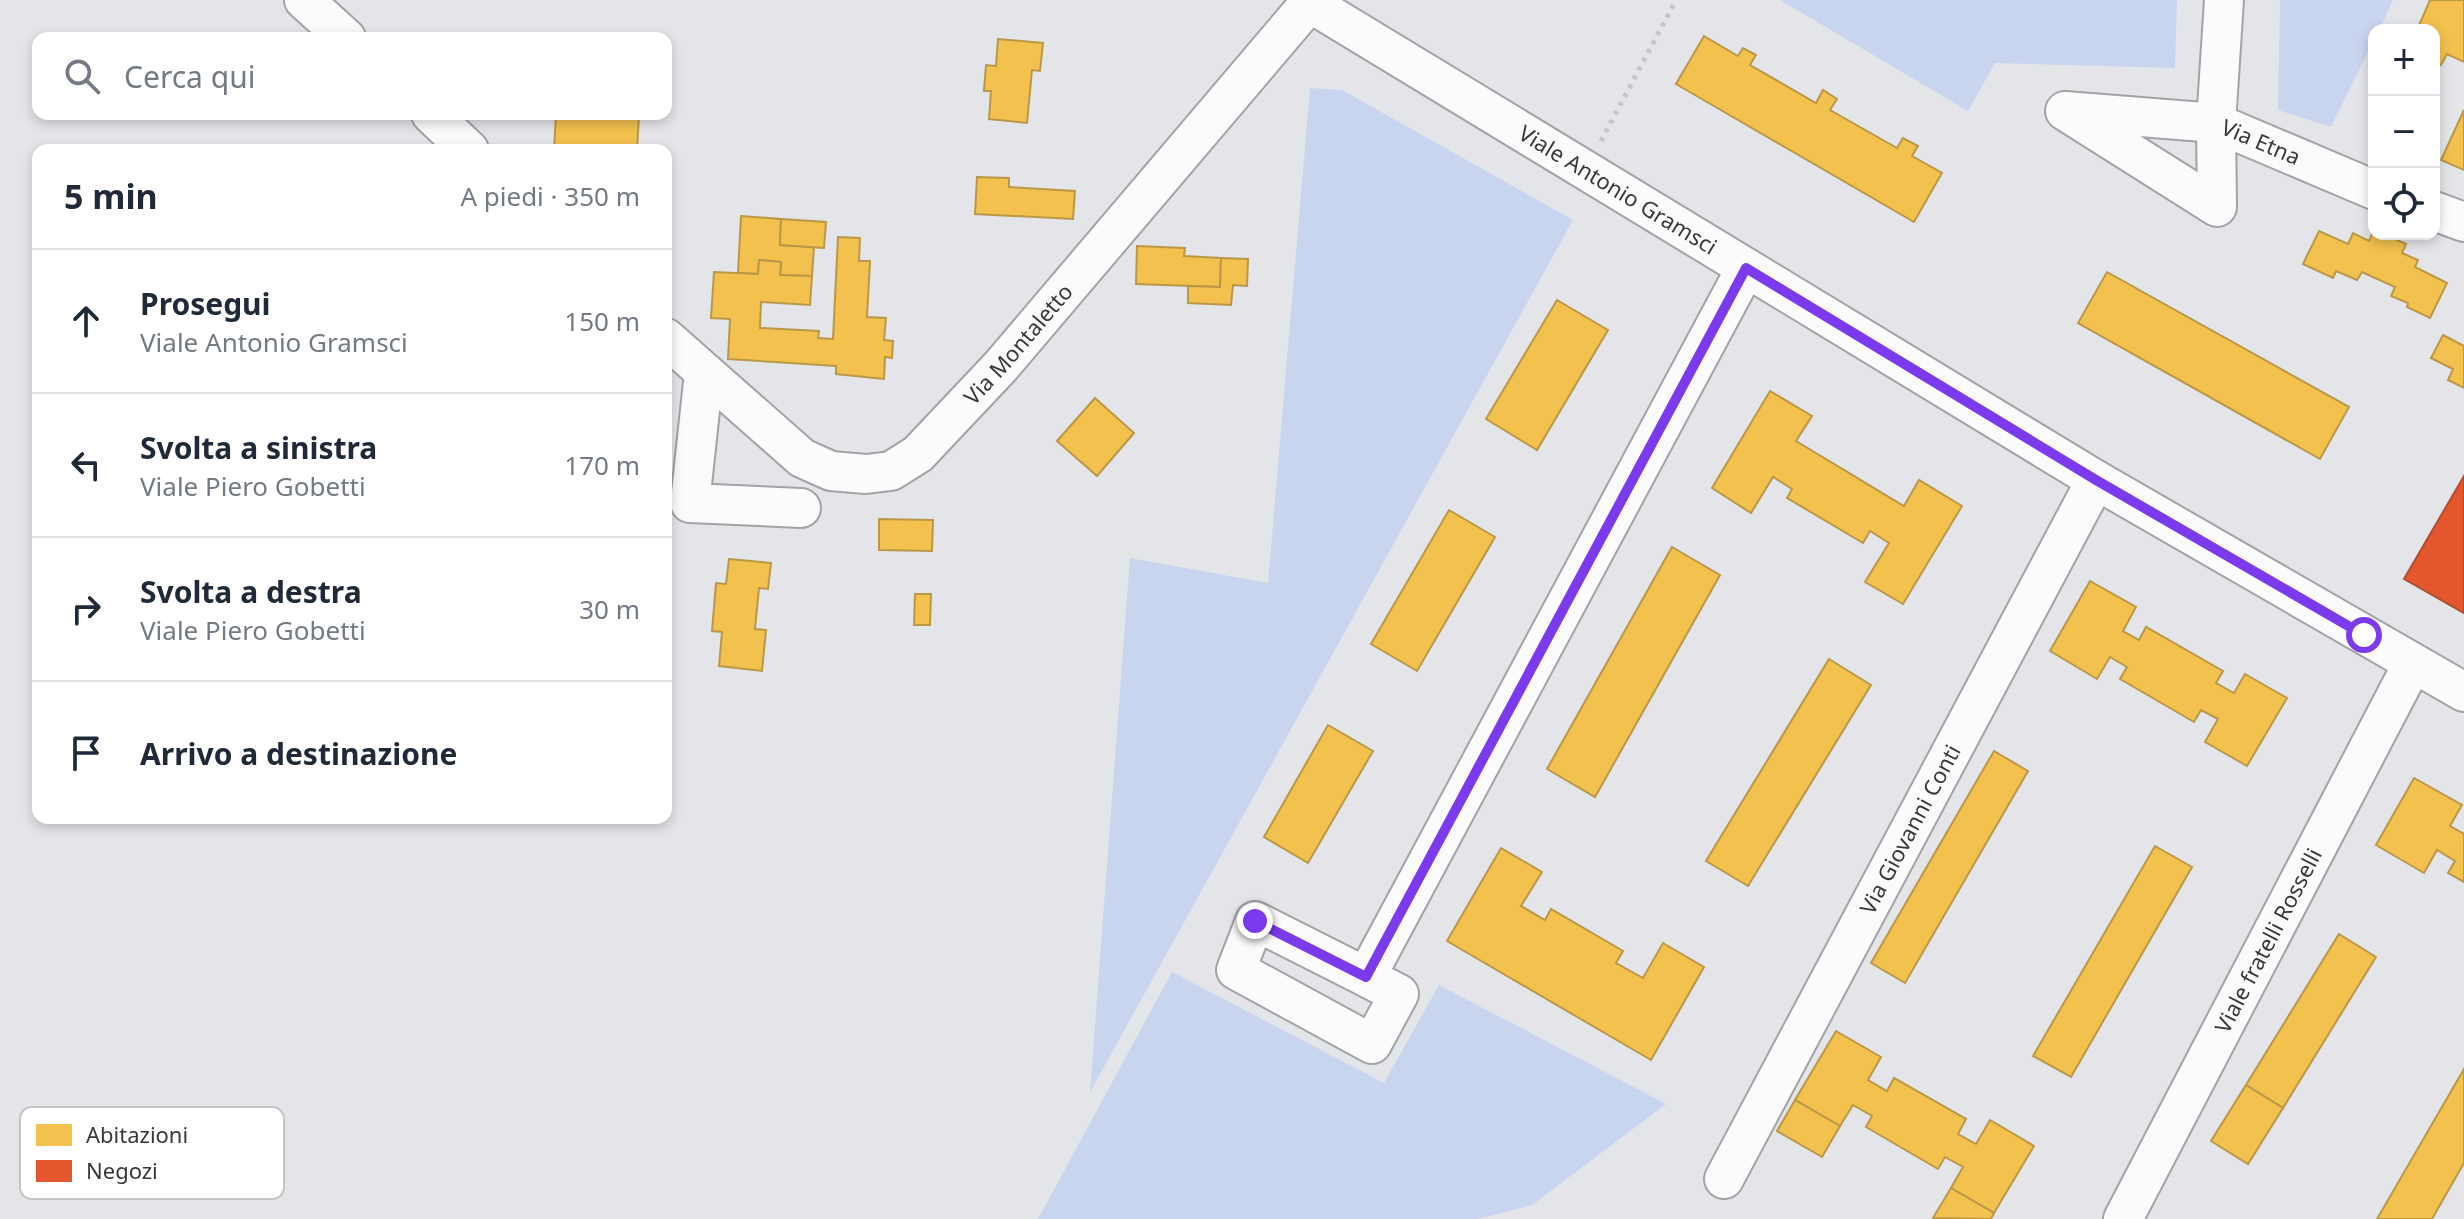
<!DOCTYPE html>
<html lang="it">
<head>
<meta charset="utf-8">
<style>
  body { margin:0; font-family:"Noto Sans",sans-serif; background:#f2f2f3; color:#1f2937 }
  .controls { position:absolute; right:24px; top:24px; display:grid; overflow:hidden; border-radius:16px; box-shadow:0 4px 12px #0003 }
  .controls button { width:72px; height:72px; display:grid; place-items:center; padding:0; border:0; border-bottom:2px solid #e0e1e3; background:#fff; color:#1f2937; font:40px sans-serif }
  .stop { position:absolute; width:24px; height:24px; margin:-18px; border:6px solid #7c3aed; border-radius:50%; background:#fff }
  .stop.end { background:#7c3aed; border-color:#fff; box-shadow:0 2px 8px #0008 }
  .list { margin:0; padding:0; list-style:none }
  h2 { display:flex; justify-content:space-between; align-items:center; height:104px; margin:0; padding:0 32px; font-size:34px }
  h2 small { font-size:26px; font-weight:400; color:#747a83 }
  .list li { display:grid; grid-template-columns:52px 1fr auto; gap:24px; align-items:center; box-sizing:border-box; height:144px; padding:0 32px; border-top:2px solid #e0e1e3 }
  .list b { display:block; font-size:30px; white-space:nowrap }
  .list p { margin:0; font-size:26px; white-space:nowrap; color:#747a83 }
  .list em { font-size:26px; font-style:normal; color:#747a83 }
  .icon { flex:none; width:44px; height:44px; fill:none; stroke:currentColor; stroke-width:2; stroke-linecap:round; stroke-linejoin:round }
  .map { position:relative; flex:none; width:2464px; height:1219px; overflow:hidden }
  .search { position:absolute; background:#fff; box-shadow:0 4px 12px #0003; left:32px; top:32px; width:640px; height:88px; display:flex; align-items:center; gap:20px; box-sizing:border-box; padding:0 28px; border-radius:16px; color:#747a83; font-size:30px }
  .panel { position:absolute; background:#fff; box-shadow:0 4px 12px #0003; left:32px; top:144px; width:640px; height:680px; border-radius:16px }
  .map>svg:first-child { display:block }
  .green { fill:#c9d4ee }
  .homes { fill:#f2c14e; stroke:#ba9848; stroke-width:2 }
  .shops { fill:#e4572e; stroke:#b04e32; stroke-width:2 }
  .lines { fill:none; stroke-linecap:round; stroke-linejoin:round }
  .minor-casing { stroke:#a2a3a6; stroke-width:42 }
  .path { stroke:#c6c6c6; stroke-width:5; stroke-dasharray:4 6; stroke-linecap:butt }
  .minor { stroke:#fbfbfc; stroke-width:38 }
  .route { stroke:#7c3aed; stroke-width:10 }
  .labels { text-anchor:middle; stroke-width:8; stroke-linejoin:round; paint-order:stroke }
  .street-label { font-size:22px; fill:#37383b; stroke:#fff }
  .key { fill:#fff; stroke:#c3c3c4; stroke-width:2 }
  .key-label { font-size:22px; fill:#37383b }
</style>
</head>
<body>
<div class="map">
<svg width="2464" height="1219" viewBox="0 0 2464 1219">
  <rect width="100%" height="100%" fill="#e3e5e9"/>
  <!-- green -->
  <g class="green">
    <polygon points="1780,0 2177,0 2175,68 1995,63 1968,111"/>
    <polygon points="2280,0 2393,0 2379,30 2374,30 2374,40 2331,127 2278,110"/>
    <polygon points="1310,88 1342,90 1573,220 1090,1092 1130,558 1268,583"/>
    <polygon points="1172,972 1384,1083 1439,985 1666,1104 1532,1205 1478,1219 1038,1219"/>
  </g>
  <!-- homes -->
  <g class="homes">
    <polygon points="2430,0 2464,0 2464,62 2447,54 2441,65 2434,62 2434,30 2417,30"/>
    <polygon points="1704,36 1738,56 1743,48 1756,55 1750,65 1816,103 1823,90 1837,99 1830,110 1897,148 1903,138 1918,146 1912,156 1942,173 1914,222 1676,84"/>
    <polygon points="998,39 1043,43 1040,71 1032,70 1027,123 989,119 991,91 984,91 986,65 996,66"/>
    <polygon points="2464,110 2464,170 2441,160"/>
    <polygon points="556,114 639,116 637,150 554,150"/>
    <polygon points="977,177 1009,178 1009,187 1075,191 1073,219 975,214"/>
    <polygon points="741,216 781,219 780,245 814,247 812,276 780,275 781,262 759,260 758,274 738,273"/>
    <polygon points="781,219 826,222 824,248 780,245"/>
    <polygon points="2374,230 2374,234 2384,234 2406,244 2402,253 2418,260 2415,267 2447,283 2430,318 2407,307 2408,303 2391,296 2395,287 2362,272 2357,280 2336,271 2333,278 2303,264 2319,231 2348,244 2353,233 2369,241"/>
    <polygon points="838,237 860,238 859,261 870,261 867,317 886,318 884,340 893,341 892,358 885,357 884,379 836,374 836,366 728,359 730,319 711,318 714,272 758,274 759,260 781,262 780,275 812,276 810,305 761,302 760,328 819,331 818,338 833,339"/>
    <polygon points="1137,246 1185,248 1184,256 1221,258 1220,287 1136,284"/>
    <polygon points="1221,258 1248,259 1247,286 1233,285 1231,305 1188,303 1188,286 1220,287"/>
    <polygon points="2107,272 2349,407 2320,459 2078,323"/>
    <polygon points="1557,300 1608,330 1537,450 1486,419"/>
    <polygon points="2443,335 2464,346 2464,388 2448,380 2453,369 2431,358"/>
    <polygon points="1770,391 1812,416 1796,441 1904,506 1919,480 1962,506 1903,604 1865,582 1889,543 1870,531 1863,543 1787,498 1792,489 1773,477 1751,513 1712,488"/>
    <polygon points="1095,398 1134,433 1097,476 1057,441"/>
    <polygon points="1449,510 1495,537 1417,671 1371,644"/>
    <polygon points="879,519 933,520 932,551 879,550"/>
    <polygon points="1672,547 1720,575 1595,797 1547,769"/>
    <polygon points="729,559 771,563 768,589 759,588 755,629 766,630 762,671 719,666 722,632 712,631 716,583 726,584"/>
    <polygon points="2090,581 2136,607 2123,631 2139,640 2146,627 2223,671 2216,683 2234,693 2245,674 2287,698 2247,766 2205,742 2218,719 2201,710 2194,722 2120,679 2127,667 2110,657 2097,679 2050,651"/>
    <polygon points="915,594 931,594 930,625 914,625"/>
    <polygon points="1829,659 1871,685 1748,886 1706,861"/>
    <polygon points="1328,725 1373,751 1308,863 1264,837"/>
    <polygon points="1994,751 2028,771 1905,983 1871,963"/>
    <polygon points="2414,778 2462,805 2450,826 2464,834 2464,882 2448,873 2455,861 2437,850 2424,873 2376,845"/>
    <polygon points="2155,846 2192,867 2071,1077 2033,1056"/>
    <polygon points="1501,848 1542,872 1521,906 1545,920 1551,909 1623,951 1616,963 1643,978 1663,943 1704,967 1651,1060 1447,941"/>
    <polygon points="2339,934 2376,957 2283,1108 2246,1085"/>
    <polygon points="1836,1031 1881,1057 1868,1080 1887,1091 1894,1078 1966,1119 1958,1134 1976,1144 1990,1120 2034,1146 1994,1213 1951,1188 1963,1167 1945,1157 1938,1169 1866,1127 1872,1116 1853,1105 1840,1126 1795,1100"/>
    <polygon points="2464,1069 2464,1163 2432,1219 2377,1219"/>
    <polygon points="2246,1085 2283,1108 2248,1164 2211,1141"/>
    <polygon points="1795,1100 1840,1126 1822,1157 1777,1131"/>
    <polygon points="1951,1188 1994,1213 1991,1219 1933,1218"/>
  </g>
  <!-- shops -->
  <polygon class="shops" points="2464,476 2464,613 2404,579"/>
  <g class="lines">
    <defs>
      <g id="minor">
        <polyline points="304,0 346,38"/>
        <path id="s1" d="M2224,0L2216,123L2374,190"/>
        <path id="s2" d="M1310,3L2096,480L2464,692"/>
        <polygon points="2065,111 2216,123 2217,207"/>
        <polyline points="431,114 469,150"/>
        <polyline points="2434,211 2464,222"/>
        <path id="s3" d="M666,338L802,458L831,471L866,474L891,471L918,454L1001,366L1312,0"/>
        <polyline points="704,373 690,503 801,508"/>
        <polyline points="1366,977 1255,921 1236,970 1372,1044 1399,994 1366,977 1746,268"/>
        <path id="s4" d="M1724,1179L2096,480"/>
        <path id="s5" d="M2123,1219L2413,663"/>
      </g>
    </defs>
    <!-- minor casing -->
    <use href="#minor" class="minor-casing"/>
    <!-- path -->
    <polyline class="path" points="1601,141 1676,0"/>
    <!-- minor -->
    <use href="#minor" class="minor"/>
  </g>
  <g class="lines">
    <!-- route -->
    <polyline class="route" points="1255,921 1366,977 1746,268 2096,480 2364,635"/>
  </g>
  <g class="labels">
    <!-- street labels -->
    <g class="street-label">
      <text dy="8" stroke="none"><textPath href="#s1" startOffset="172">Via Etna</textPath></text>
      <text dy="8" stroke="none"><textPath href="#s2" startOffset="360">Viale Antonio Gramsci</textPath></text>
      <text dy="8" stroke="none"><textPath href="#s3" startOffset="454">Via Montaletto</textPath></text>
      <text dy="8" stroke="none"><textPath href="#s4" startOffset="396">Via Giovanni Conti</textPath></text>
      <text dy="8" stroke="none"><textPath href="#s5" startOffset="314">Viale fratelli Rosselli</textPath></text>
    </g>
  </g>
  <!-- legend -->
  <rect x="20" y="1107" width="264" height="92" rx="12" class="key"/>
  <rect x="36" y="1124" width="36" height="22" fill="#f2c14e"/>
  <rect x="36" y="1160" width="36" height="22" fill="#e4572e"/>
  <g class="key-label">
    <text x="86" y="1143">Abitazioni</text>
    <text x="86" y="1179">Negozi</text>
  </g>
</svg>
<div class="controls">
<button>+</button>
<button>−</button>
<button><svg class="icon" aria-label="locate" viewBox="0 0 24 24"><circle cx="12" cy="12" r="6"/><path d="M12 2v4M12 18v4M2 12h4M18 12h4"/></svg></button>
</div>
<div class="stop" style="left:2364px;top:635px"></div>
<div class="stop end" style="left:1255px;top:921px"></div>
<div class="search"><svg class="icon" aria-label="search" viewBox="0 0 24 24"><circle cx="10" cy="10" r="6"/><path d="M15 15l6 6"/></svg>Cerca qui</div>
<section class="panel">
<h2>5 min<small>A piedi · 350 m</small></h2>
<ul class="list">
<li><svg class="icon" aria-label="ahead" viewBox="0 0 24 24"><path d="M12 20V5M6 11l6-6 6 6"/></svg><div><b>Prosegui</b><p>Viale Antonio Gramsci</p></div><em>150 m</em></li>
<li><svg class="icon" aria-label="left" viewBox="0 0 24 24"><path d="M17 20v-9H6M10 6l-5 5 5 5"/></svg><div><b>Svolta a sinistra</b><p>Viale Piero Gobetti</p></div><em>170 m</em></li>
<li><svg class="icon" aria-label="right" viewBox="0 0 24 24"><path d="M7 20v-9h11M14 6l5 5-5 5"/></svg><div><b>Svolta a destra</b><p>Viale Piero Gobetti</p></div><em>30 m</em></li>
<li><svg class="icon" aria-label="arrive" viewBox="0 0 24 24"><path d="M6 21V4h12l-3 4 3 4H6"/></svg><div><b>Arrivo a destinazione</b></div></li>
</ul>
</section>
</div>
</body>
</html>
